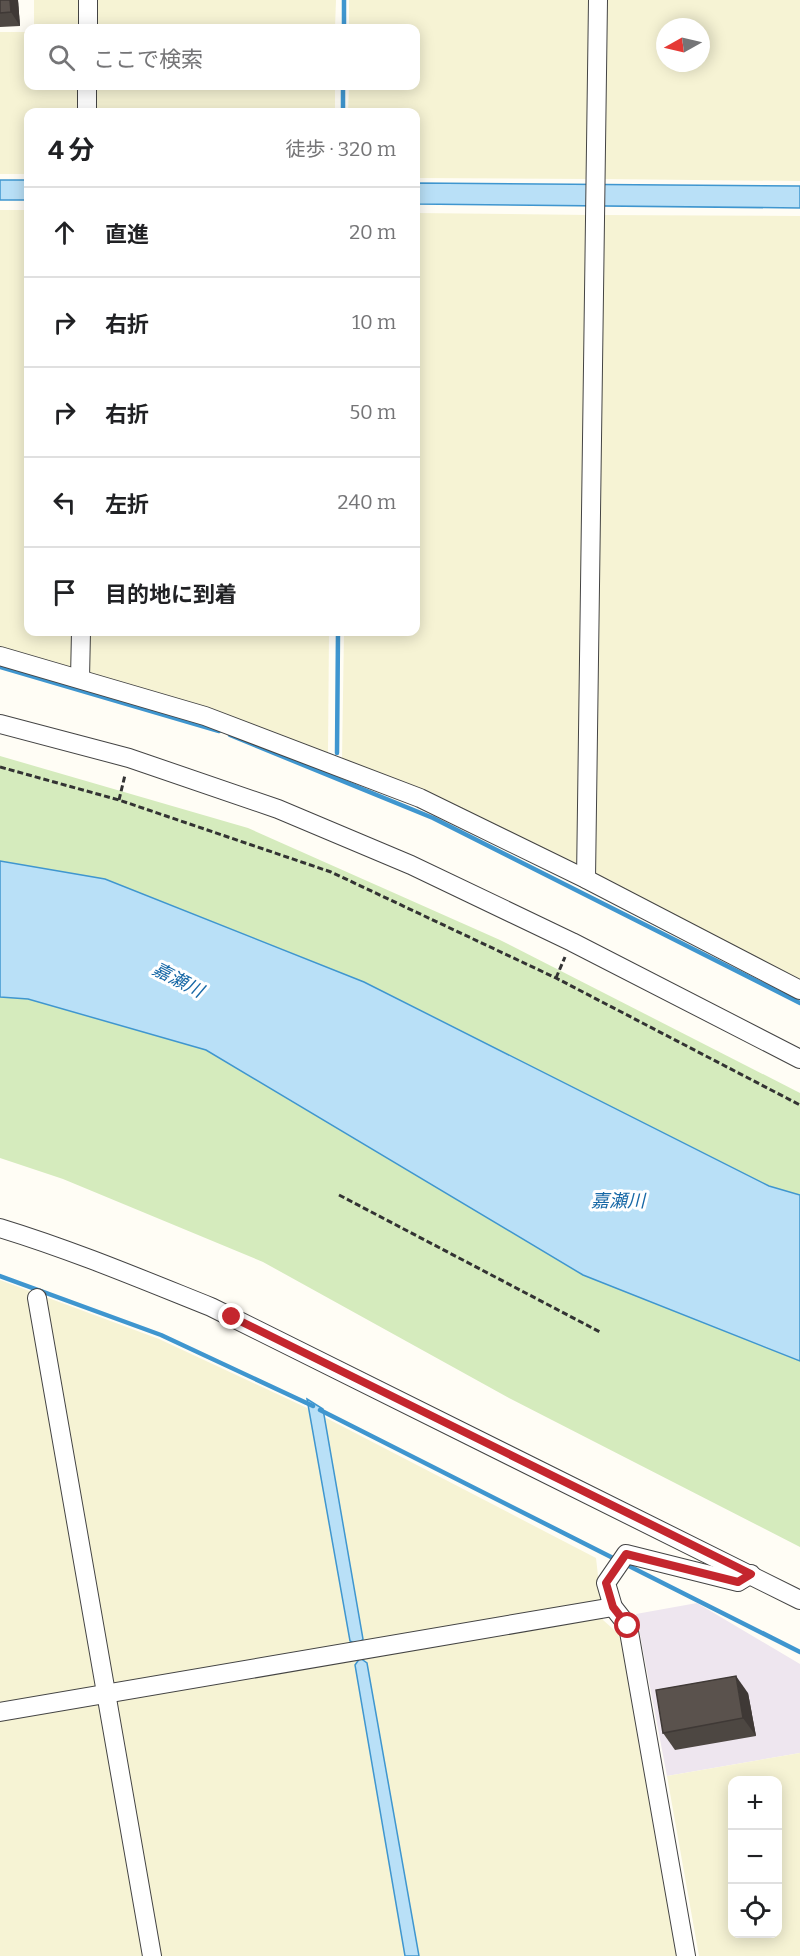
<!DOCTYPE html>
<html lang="ja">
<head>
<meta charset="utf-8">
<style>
  body { margin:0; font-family:Bitter,"Noto Sans JP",serif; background:#f6f6f6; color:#202124 }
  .controls { position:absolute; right:18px; bottom:18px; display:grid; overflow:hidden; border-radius:12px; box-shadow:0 3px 15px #0003 }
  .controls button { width:54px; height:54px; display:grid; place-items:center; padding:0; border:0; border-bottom:2px solid #e0e0e0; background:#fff; color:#202124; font:30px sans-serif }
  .compass { position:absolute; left:656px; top:18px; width:54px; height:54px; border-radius:50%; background:#fff; box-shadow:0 3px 15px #0003; rotate:262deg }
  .stop { position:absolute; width:18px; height:18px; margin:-14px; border:4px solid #c4262e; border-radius:50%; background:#fff }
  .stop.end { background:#c4262e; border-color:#fff; box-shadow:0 2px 6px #0008 }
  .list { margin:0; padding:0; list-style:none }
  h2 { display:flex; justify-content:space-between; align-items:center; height:78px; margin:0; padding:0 24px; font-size:26px }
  h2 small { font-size:20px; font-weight:400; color:#757577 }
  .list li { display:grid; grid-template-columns:39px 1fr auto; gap:18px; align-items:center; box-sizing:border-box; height:90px; padding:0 24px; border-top:2px solid #e0e0e0 }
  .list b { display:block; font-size:22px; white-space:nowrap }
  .list em { font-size:20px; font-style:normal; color:#757577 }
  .icon { flex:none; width:33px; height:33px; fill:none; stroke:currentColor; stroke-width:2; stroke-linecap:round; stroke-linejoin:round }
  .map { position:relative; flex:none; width:800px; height:1956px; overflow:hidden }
  .search { position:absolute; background:#fff; box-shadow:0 3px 15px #0003; left:24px; top:24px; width:396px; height:66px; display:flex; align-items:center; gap:15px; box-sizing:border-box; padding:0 21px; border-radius:12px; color:#757577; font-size:22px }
  .panel { position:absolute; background:#fff; box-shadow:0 3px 15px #0003; left:24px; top:108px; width:396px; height:528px; border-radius:12px }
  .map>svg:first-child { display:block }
  .industrial { fill:#eee6ef }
  .farmland { fill:#f6f3d4; fill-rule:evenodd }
  .green { fill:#d5ebbd }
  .water { fill:#b9e0f7; stroke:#3f96cf; stroke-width:1.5 }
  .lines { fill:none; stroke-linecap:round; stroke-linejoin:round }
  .stream { stroke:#3f96cf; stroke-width:4.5 }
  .street-casing { stroke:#444; stroke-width:20 }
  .path { stroke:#333; stroke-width:3; stroke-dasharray:6 3; stroke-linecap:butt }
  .street { stroke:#fff; stroke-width:18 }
  .wall { fill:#4d4742 }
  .shaded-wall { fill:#3f3936 }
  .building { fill:#5a524d; stroke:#3f3936; stroke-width:1.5 }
  .route { stroke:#c4262e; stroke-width:8 }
  .labels { text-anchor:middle; stroke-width:6; stroke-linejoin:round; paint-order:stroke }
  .water-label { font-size:18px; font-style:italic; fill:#1768a6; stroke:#fff }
</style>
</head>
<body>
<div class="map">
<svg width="800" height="1956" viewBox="0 0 800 1956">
  <rect width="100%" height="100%" fill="#fffdf5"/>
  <!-- industrial -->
  <polygon class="industrial" points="697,1603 800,1664 800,1753 667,1776 636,1614"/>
  <!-- farmland -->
  <g class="farmland">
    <polygon points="34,0 81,0 80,28 34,28"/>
    <polygon points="95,0 336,0 335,28 95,28"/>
    <polygon points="349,0 590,0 588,179 416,178 416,112 348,112 349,86 416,86 416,28 349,28"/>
    <path d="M604,0H800V181L602,179ZM665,27H701V63H665Z"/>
    <polygon points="0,32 28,32 28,86 80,86 80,112 28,112 28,174 0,174"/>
    <rect x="94" y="86" width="241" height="26"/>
    <polygon points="0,210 28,210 28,632 74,632 74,669 0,649"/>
    <polygon points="416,213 589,215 578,867 423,789 342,759 344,632 416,632"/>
    <polygon points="602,215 800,216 800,982 595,876"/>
    <polygon points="88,632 329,632 328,753 87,672"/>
    <polygon points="0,1280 159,1339 305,1407 596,1558 603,1620 621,1636 677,1956 0,1956"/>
    <path d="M800,1753V1956H699L667,1776ZM732,1780H778V1934H732Z"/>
  </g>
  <!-- green -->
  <g class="green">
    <polygon points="0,756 248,828 500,940 800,1093 800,1222 0,883"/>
    <polygon points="0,979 228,1046 800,1337 800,1547 509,1398 263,1262 63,1179 0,1158"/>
  </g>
  <!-- water -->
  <g class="water">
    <rect x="0" y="180" width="28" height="20"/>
    <polygon points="416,183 800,186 800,208 416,204"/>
    <polygon points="0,861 105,879 364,982 769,1186 800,1195 800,1361 583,1275 206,1050 28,999 0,997"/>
    <polygon points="307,1399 323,1409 363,1639 358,1645 350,1641"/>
    <polygon points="360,1658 367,1663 419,1956 405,1956 355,1665"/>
  </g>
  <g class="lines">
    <!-- stream -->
    <g class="stream">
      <polyline points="344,28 344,0"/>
      <polyline points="343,112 343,86"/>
      <polyline points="0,667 219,731"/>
      <polyline points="230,735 433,818 800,1003"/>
      <polyline points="337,753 338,632"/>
      <polyline points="0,1276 161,1335 313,1406"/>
      <polyline points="320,1410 613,1558"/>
      <polyline points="629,1566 800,1652"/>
    </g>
    <defs>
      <g id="street">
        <polyline points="88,28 88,0"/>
        <polyline points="87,112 87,86"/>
        <polyline points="0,656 205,716 420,798 586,879 800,990"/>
        <polyline points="80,678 81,632"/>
        <polyline points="0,724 129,758 278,809 411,865 572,942 800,1059"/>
        <polyline points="586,879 598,0"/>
        <path d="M0,1228C72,1250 141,1279 211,1307L800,1600"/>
        <polyline points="37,1298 152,1956"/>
        <polyline points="0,1712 613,1607"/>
        <polyline points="686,1956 628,1626 613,1607 606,1583 626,1554 738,1582 751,1574"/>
      </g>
    </defs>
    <!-- street casing -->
    <use href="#street" class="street-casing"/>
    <!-- path -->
    <g class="path">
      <polyline points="0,767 119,800 331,872 556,978 800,1105"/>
      <polyline points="119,800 125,775"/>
      <polyline points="556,978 565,957"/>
      <polyline points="339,1195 600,1332"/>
    </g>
    <!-- street -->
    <use href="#street" class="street"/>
  </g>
  <!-- wall -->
  <g class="wall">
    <polygon points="0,0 18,0 20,26 0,27"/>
    <polygon points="748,1693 756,1736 675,1750 663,1733"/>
  </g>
  <!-- shaded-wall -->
  <g class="shaded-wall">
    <polygon points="10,0 18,0 20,26 11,12"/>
    <polygon points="736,1676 748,1693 756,1736 743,1718"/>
  </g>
  <!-- building -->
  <g class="building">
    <polygon points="0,0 10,0 11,12 0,13"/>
    <polygon points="736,1676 743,1718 663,1733 656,1690"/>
  </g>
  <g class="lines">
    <!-- route -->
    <polyline class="route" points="232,1317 751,1574 738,1582 626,1554 606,1583 613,1607 628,1626"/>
  </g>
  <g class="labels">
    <!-- water labels -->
    <g class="water-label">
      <text transform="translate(178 980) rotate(27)" y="6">嘉瀬川</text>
      <text x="618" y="1207">嘉瀬川</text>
    </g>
  </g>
</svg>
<div class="controls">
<button>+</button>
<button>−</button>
<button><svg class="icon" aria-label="locate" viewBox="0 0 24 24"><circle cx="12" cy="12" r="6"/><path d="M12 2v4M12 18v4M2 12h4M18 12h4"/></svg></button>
</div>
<svg class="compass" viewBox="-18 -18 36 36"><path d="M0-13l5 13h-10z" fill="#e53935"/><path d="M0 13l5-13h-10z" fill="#757577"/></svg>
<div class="stop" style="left:628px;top:1626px"></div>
<div class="stop end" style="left:232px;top:1317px"></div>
<div class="search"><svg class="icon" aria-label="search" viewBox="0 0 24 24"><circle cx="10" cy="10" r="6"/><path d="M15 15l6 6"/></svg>ここで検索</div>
<section class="panel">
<h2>4 分<small>徒歩 · 320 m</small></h2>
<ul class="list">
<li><svg class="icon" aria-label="ahead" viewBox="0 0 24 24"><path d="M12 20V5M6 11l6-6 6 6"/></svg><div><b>直進</b></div><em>20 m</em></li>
<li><svg class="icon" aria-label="right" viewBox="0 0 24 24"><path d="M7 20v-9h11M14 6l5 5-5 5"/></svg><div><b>右折</b></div><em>10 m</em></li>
<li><svg class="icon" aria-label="right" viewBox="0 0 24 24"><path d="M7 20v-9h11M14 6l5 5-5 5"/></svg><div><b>右折</b></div><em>50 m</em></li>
<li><svg class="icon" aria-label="left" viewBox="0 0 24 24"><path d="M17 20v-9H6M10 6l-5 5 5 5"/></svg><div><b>左折</b></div><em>240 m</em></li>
<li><svg class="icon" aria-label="arrive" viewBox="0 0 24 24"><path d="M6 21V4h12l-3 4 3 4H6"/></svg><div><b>目的地に到着</b></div></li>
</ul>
</section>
</div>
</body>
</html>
